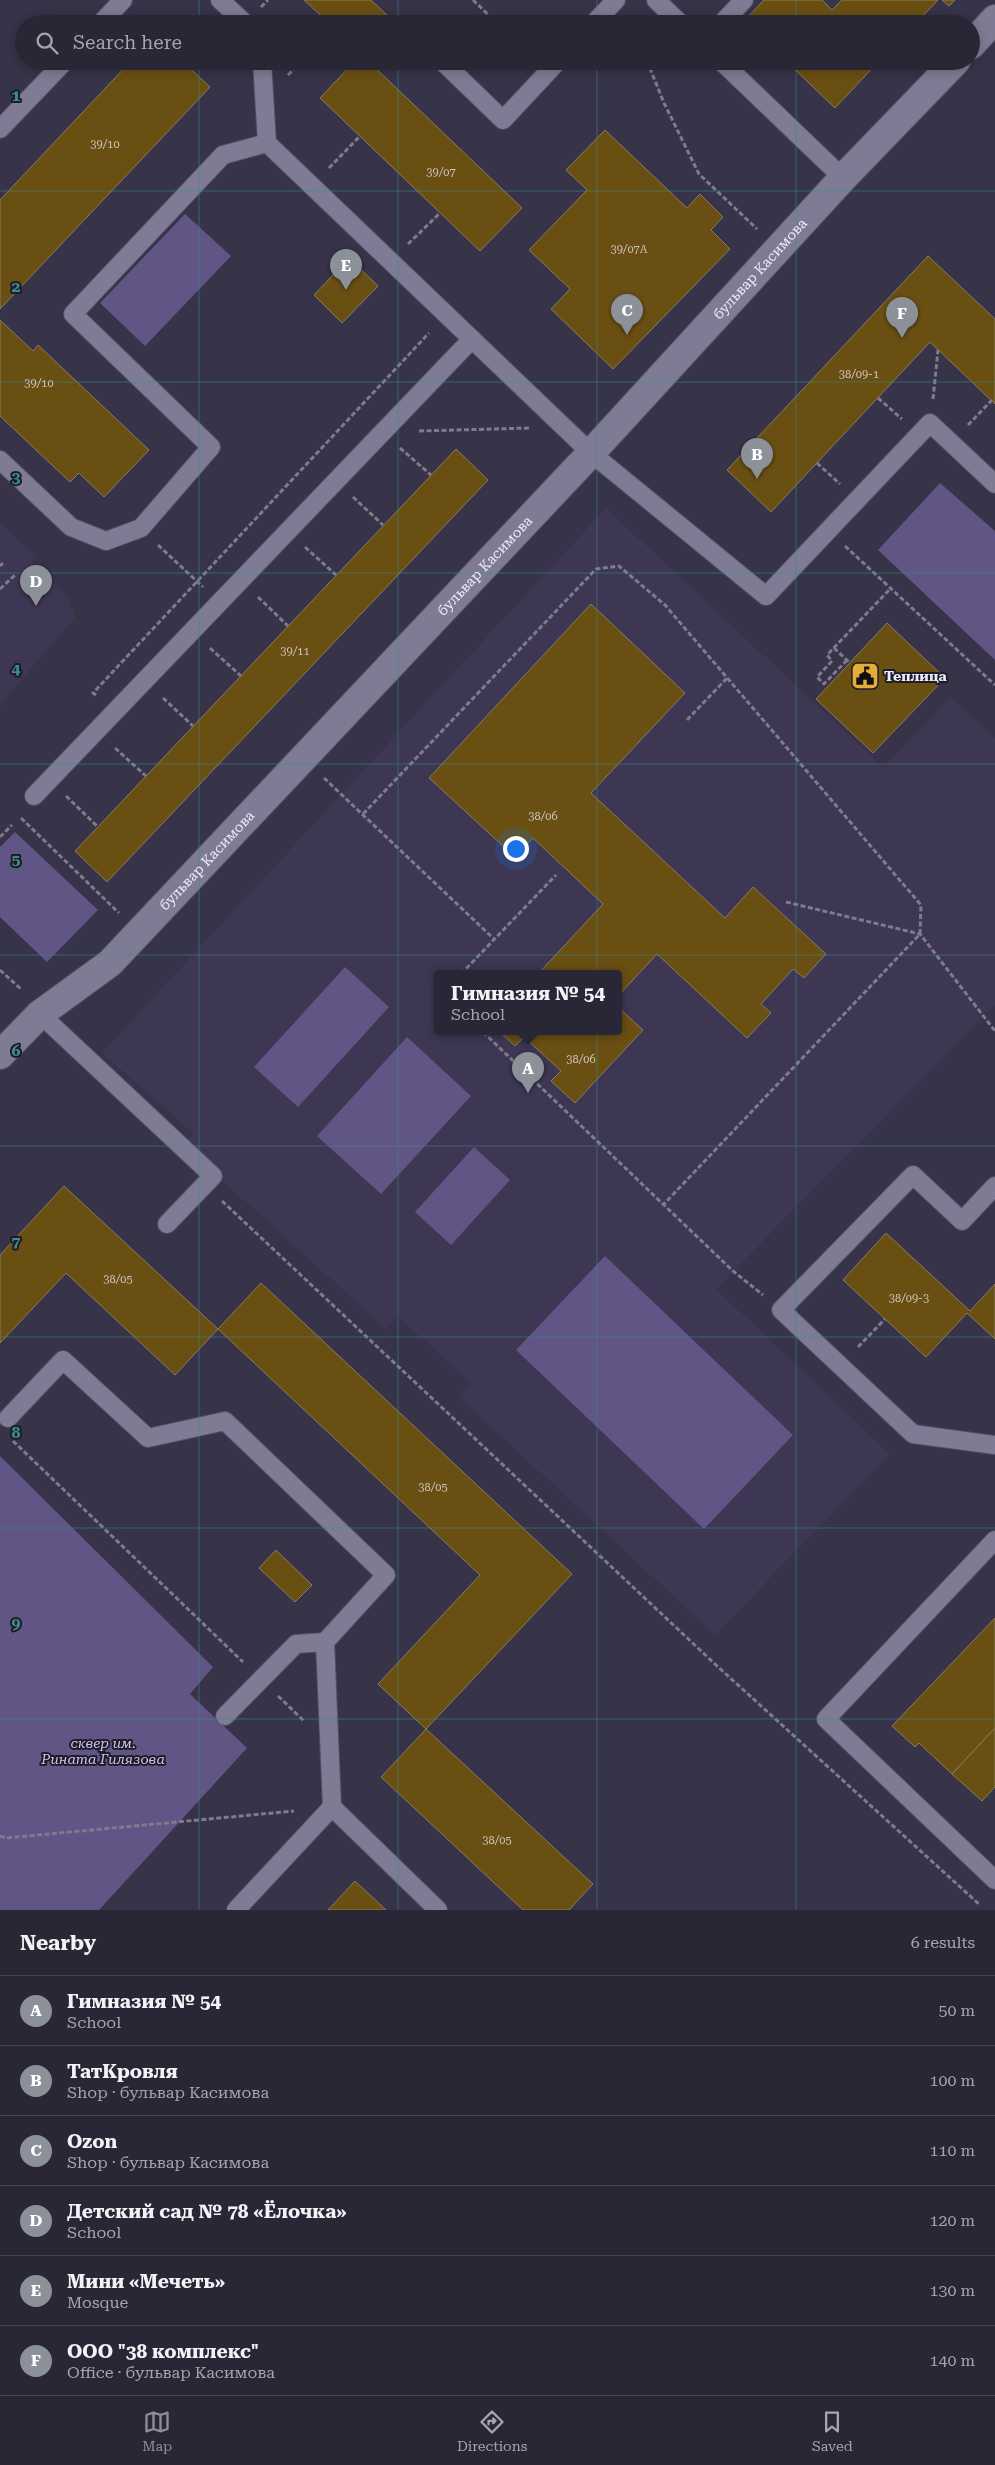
<!DOCTYPE html>
<html lang="en">
<head>
<meta charset="utf-8">
<style>
  body { margin:0; font-family:"Roboto Serif",serif; background:#312e3e; color:#f1f3f6 }
  .you { position:absolute; left:515px; top:848px; width:18px; height:18px; margin:-12px; border:4px solid #fff; border-radius:50%; background:#1a73e8; box-shadow:0 0 0 8px #1a73e833 }
  .badge { display:grid; place-items:center; width:32px; height:32px; border-radius:50%; background:#8c9099; color:#fff; font-size:16px; font-weight:700 }
  .pin { position:absolute; translate:-50% -41px; filter:drop-shadow(0 1px 2px #0008) }
  .pin::after { content:''; position:absolute; top:26px; width:18px; height:15px; background:inherit; clip-path:polygon(0 0,100% 0,50% 100%) }
  .popup { position:absolute; left:434px; top:970px; width:188px; height:65px; box-sizing:border-box; display:grid; place-content:center; border-radius:5px; background:#292636; filter:drop-shadow(0 1px 4px #0005); font-size:16px; white-space:nowrap; color:#a5a5ad }
  .popup b { font-size:19px; color:#f1f3f6 }
  .popup::after { content:''; position:absolute; left:50%; top:100%; margin-left:-10px; border:10px solid transparent; border-top-color:#292636 }
  .list { margin:0; padding:0; list-style:none }
  h2 { display:flex; justify-content:space-between; align-items:center; height:65px; margin:0; padding:0 20px; font-size:21px }
  h2 small { font-size:16px; font-weight:400; color:#a5a5ad }
  .list li { display:grid; grid-template-columns:32px 1fr auto; gap:15px; align-items:center; box-sizing:border-box; height:70px; padding:0 20px; border-top:1px solid #454351 }
  .list b { display:block; font-size:19px; white-space:nowrap }
  .list p { margin:0; font-size:16px; white-space:nowrap; color:#a5a5ad }
  .list em { font-size:16px; font-style:normal; color:#a5a5ad }
  .icon { flex:none; width:28px; height:28px; fill:none; stroke:currentColor; stroke-width:2; stroke-linecap:round; stroke-linejoin:round }
  .map { position:relative; flex:none; width:995px; height:1910px; overflow:hidden }
  .search { position:absolute; background:#292636; box-shadow:0 2px 12px #0003; left:15px; right:15px; top:15px; height:55px; display:flex; align-items:center; gap:12px; box-sizing:border-box; padding:0 18px; border-radius:28px; color:#a5a5ad; font-size:19px }
  .sheet { height:485px; background:#292636 }
  nav { display:flex; justify-content:space-around; align-items:center; box-sizing:border-box; height:70px; border-top:1px solid #454351; background:#292636; font-size:14px; color:#a5a5ad }
  nav a { display:grid; justify-items:center; gap:2px }
  nav .on { color:#8c9099 }
  .map>svg:first-child { display:block }
  .built { fill:#3d3753; fill-rule:evenodd }
  .green { fill:#605585 }
  .building { fill:#6a4f13; stroke:#897b63 }
  .lines { fill:none; stroke-linecap:round; stroke-linejoin:round }
  .service-casing { stroke:#555063; stroke-width:20 }
  .minor-casing { stroke:#555063; stroke-width:30 }
  .path { stroke:#7e7b8d; stroke-width:3; stroke-dasharray:5 2.5; stroke-linecap:butt }
  .service { stroke:#807b94; stroke-width:18 }
  .minor { stroke:#807b94; stroke-width:28 }
  .grid { fill:none; stroke:#3c8d8a; stroke-width:1; stroke-opacity:0.55 }
  .labels { text-anchor:middle; stroke-width:4; stroke-linejoin:round; paint-order:stroke }
  .number-label { font-size:11px; fill:#cdc4c0 }
  .street-label { font-size:14px; fill:#eeebfa; stroke:#1e1c26 }
  .poi-label { font-size:14px; font-weight:bold; fill:#eeebfa; stroke:#1e1c26; text-anchor:start }
  .park-label { font-size:14px; font-style:italic; fill:#cdc3f4; stroke:#1e1c26 }
  .grid-label { font-size:16px; text-anchor:middle; font-weight:bold; fill:#3c8d8a; stroke:#1e1c26; stroke-width:4; stroke-linejoin:round; paint-order:stroke }
</style>
</head>
<body>
<div class="map">
<svg width="995" height="1910" viewBox="0 0 995 1910">
  <rect width="100%" height="100%" fill="#373348"/>
  <!-- built -->
  <g class="built">
    <path d="M606,508L883,767L951,697L995,738V1005L716,1289L890,1454L715,1635L459,1397L471,1383L398,1316L386,1329L183,1145L193,1133L102,1053ZM438,974H618V1032H438Z"/>
    <polygon points="0,523 37,557 32,563 67,595 75,617 0,705"/>
  </g>
  <!-- green -->
  <g class="green">
    <polygon points="185,214 231,256 145,346 100,303"/>
    <polygon points="940,483 995,531 995,660 878,550"/>
    <polygon points="15,832 98,910 47,962 0,917 0,847"/>
    <polygon points="345,967 389,1007 298,1107 254,1067"/>
    <polygon points="407,1037 471,1096 381,1194 317,1136"/>
    <polygon points="474,1147 510,1180 451,1245 415,1212"/>
    <polygon points="605,1256 793,1435 704,1529 516,1350"/>
    <polygon points="0,1456 213,1667 190,1694 247,1748 99,1910 0,1910"/>
  </g>
  <!-- building -->
  <g class="building">
    <polygon points="304,0 371,0 389,17 383,24 330,24"/>
    <polygon points="764,0 822,0 832,10 842,0 938,0 915,24 741,24"/>
    <polygon points="942,0 955,0 949,6"/>
    <polygon points="131,61 182,61 210,87 0,309 0,200"/>
    <polygon points="355,61 368,61 522,208 480,251 320,98"/>
    <polygon points="786,61 879,61 835,108"/>
    <polygon points="605,130 687,208 700,194 723,217 711,230 730,249 613,369 551,309 570,289 529,250 587,190 566,170"/>
    <polygon points="928,256 995,319 995,404 930,342 771,512 727,470"/>
    <polygon points="349,258 378,286 342,323 314,295"/>
    <polygon points="0,320 33,351 38,345 149,450 104,497 79,473 70,482 0,416"/>
    <polygon points="456,449 488,480 107,882 75,851"/>
    <polygon points="591,604 685,693 591,793 725,918 753,887 826,954 804,978 793,969 761,1004 771,1013 747,1038 657,954 618,996 618,974 538,974 603,904 533,838 515,857 429,778"/>
    <polygon points="887,623 945,678 873,753 816,699"/>
    <polygon points="618,1007 643,1030 575,1103 551,1081 561,1071 524,1037 515,1046 500,1032 618,1032"/>
    <polygon points="64,1186 218,1329 175,1375 66,1273 0,1343 0,1255"/>
    <polygon points="886,1233 970,1311 995,1284 995,1339 967,1313 926,1357 843,1280"/>
    <polygon points="261,1283 572,1574 426,1729 378,1684 480,1575 218,1329"/>
    <polygon points="276,1550 312,1585 295,1602 259,1568"/>
    <polygon points="995,1618 995,1728 952,1774 919,1743 915,1747 892,1726"/>
    <polygon points="995,1728 995,1787 982,1801 952,1774"/>
    <polygon points="426,1729 593,1884 569,1910 523,1910 381,1777"/>
    <polygon points="355,1881 386,1910 328,1910"/>
  </g>
  <g class="lines">
    <defs>
      <g id="service">
        <polyline points="220,0 246,24"/>
        <polyline points="656,0 681,24"/>
        <polyline points="100,24 123,0"/>
        <polyline points="593,24 616,0"/>
        <polyline points="721,24 744,0"/>
        <polyline points="262,61 267,143 591,453 766,596 930,423 995,484"/>
        <polyline points="442,61 503,120 558,61"/>
        <polyline points="721,61 843,178"/>
        <polyline points="0,129 65,61"/>
        <polyline points="0,460 71,527 106,541 141,528 211,447 73,314 223,155 267,143"/>
        <polyline points="34,796 472,339"/>
        <polyline points="40,1014 213,1176 167,1224"/>
        <polyline points="995,1186 962,1221 913,1175 781,1310 913,1434 995,1445"/>
        <polyline points="8,1418 63,1360 148,1438 225,1421 386,1575 325,1642 332,1807 438,1910"/>
        <polyline points="995,1540 826,1719 995,1880"/>
        <polyline points="225,1716 296,1644 325,1642"/>
        <polyline points="236,1910 332,1807"/>
      </g>
      <g id="minor">
        <polyline points="971,45 995,19"/>
        <path id="s1" d="M0,1055L40,1014L110,963L591,453L843,178L956,61"/>
      </g>
    </defs>
    <!-- service casing -->
    <use href="#service" class="service-casing"/>
    <!-- minor casing -->
    <use href="#minor" class="minor-casing"/>
    <!-- path -->
    <g class="path">
      <polyline points="473,0 498,24"/>
      <polyline points="261,7 268,0"/>
      <polyline points="647,61 664,103 699,174 757,229"/>
      <polyline points="288,75 302,61"/>
      <polyline points="329,168 360,136"/>
      <polyline points="408,244 440,213"/>
      <polyline points="878,398 902,419"/>
      <polyline points="933,399 938,350"/>
      <polyline points="968,425 992,400"/>
      <polyline points="419,431 530,428"/>
      <polyline points="400,448 431,475"/>
      <polyline points="817,463 840,484"/>
      <polyline points="353,497 383,525"/>
      <polyline points="158,545 203,587"/>
      <polyline points="845,546 995,685"/>
      <polyline points="305,547 336,575"/>
      <polyline points="0,566 3,563"/>
      <polyline points="0,589 16,574"/>
      <polyline points="258,597 288,626"/>
      <polyline points="210,648 241,676"/>
      <polyline points="834,648 850,663"/>
      <polyline points="847,660 824,684 817,677 832,661 827,655 891,588"/>
      <polyline points="96,695 93,693 429,333"/>
      <polyline points="163,698 193,726"/>
      <polyline points="687,720 727,678"/>
      <polyline points="115,748 146,776"/>
      <polyline points="324,778 494,939"/>
      <polyline points="66,796 98,827"/>
      <polyline points="363,814 596,569 619,566 665,605 921,905 920,934 664,1204"/>
      <polyline points="21,818 119,913"/>
      <polyline points="0,837 12,825"/>
      <polyline points="786,902 920,934 995,1031"/>
      <polyline points="0,970 22,990"/>
      <polyline points="461,974 556,875"/>
      <polyline points="483,1032 733,1271 763,1295"/>
      <polyline points="222,1201 716,1665 980,1905"/>
      <polyline points="858,1347 885,1319"/>
      <polyline points="13,1441 243,1662"/>
      <polyline points="278,1696 304,1721"/>
      <polyline points="0,1836 6,1838 294,1811"/>
    </g>
    <!-- service -->
    <use href="#service" class="service"/>
    <!-- minor -->
    <use href="#minor" class="minor"/>
  </g>
  <!-- grid -->
  <path class="grid" d="M199,0V24M398,0V24M597,0V24M796,0V24M199,61V1910M398,61V1910M597,61V1910M796,61V1910M0,191H995M0,382H995M0,573H995M0,764H995M0,955H995M0,1146H995M0,1337H995M0,1528H995M0,1719H995"/>
  <!-- icons -->
  <defs>
    <symbol id="civic-square" viewBox="-11 -11 22 22"><rect x="-9" y="-9" width="18" height="18" rx="4" fill="#e4ad35" stroke="#1e1c26"/><path d="M-.6-6.5H3V-4.5H.6V-3L4-1V1h2V6H-6V1h2V-1L-.6-3ZM-1.2 2.5V6h2.4V2.5Z" fill="#111"/></symbol>
  </defs>
  <g fill-rule="evenodd">
    <use href="#civic-square" x="849" y="660" width="32" height="32"/>
  </g>
  <g class="labels">
    <!-- number labels -->
    <g class="number-label">
      <text x="105" y="148">39/10</text>
      <text x="441" y="176">39/07</text>
      <text x="629" y="253">39/07А</text>
      <text x="859" y="378">38/09-1</text>
      <text x="39" y="387">39/10</text>
      <text x="295" y="655">39/11</text>
      <text x="543" y="820">38/06</text>
      <text x="581" y="1063">38/06</text>
      <text x="118" y="1283">38/05</text>
      <text x="909" y="1302">38/09-3</text>
      <text x="433" y="1491">38/05</text>
      <text x="497" y="1844">38/05</text>
    </g>
    <!-- street labels -->
    <g class="street-label">
      <text dy="5" stroke="none"><textPath href="#s1" startOffset="1095">бульвар Касимова</textPath></text>
      <text dy="5" stroke="none"><textPath href="#s1" startOffset="690">бульвар Касимова</textPath></text>
      <text dy="5" stroke="none"><textPath href="#s1" startOffset="285">бульвар Касимова</textPath></text>
    </g>
    <!-- poi labels -->
    <g class="poi-label">
      <text x="884" y="681">Теплица</text>
    </g>
    <!-- park labels -->
    <g class="park-label">
      <text x="103" y="1748">сквер им.<tspan x="103" dy="16">Рината Гилязова</tspan></text>
    </g>
  </g>
  <g class="grid-label">
    <text x="16" y="101">1</text>
    <text x="16" y="292">2</text>
    <text x="16" y="483">3</text>
    <text x="16" y="674">4</text>
    <text x="16" y="865">5</text>
    <text x="16" y="1056">6</text>
    <text x="16" y="1247">7</text>
    <text x="16" y="1438">8</text>
    <text x="16" y="1629">9</text>
  </g>
</svg>
<div class="you"></div>
<div class="pin badge" style="left:528px;top:1093px">A</div>
<div class="popup"><b>Гимназия № 54</b>School</div>
<div class="pin badge" style="left:757px;top:479px">B</div>
<div class="pin badge" style="left:627px;top:335px">C</div>
<div class="pin badge" style="left:36px;top:606px">D</div>
<div class="pin badge" style="left:346px;top:290px">E</div>
<div class="pin badge" style="left:902px;top:338px">F</div>
<div class="search"><svg class="icon" aria-label="search" viewBox="0 0 24 24"><circle cx="10" cy="10" r="6"/><path d="M15 15l6 6"/></svg>Search here</div>
</div>
<section class="sheet">
<h2>Nearby<small>6 results</small></h2>
<ul class="list">
<li><span class="badge">A</span><div><b>Гимназия № 54</b><p>School</p></div><em>50 m</em></li>
<li><span class="badge">B</span><div><b>ТатКровля</b><p>Shop · бульвар Касимова</p></div><em>100 m</em></li>
<li><span class="badge">C</span><div><b>Ozon</b><p>Shop · бульвар Касимова</p></div><em>110 m</em></li>
<li><span class="badge">D</span><div><b>Детский сад № 78 «Ёлочка»</b><p>School</p></div><em>120 m</em></li>
<li><span class="badge">E</span><div><b>Мини «Мечеть»</b><p>Mosque</p></div><em>130 m</em></li>
<li><span class="badge">F</span><div><b>ООО &quot;38 комплекс&quot;</b><p>Office · бульвар Касимова</p></div><em>140 m</em></li>
</ul>
</section>
<nav>
<a class="on"><svg class="icon" aria-label="map" viewBox="0 0 24 24"><path d="M3 6l6-2 6 2 6-2v14l-6 2-6-2-6 2zM9 4v14M15 6v14"/></svg>Map</a>
<a><svg class="icon" aria-label="directions" viewBox="0 0 24 24"><path d="M12 3l9 9-9 9-9-9zM9 14v-3h6M13 9l2 2-2 2"/></svg>Directions</a>
<a><svg class="icon" aria-label="saved" viewBox="0 0 24 24"><path d="M7 4h10v16l-5-4-5 4z"/></svg>Saved</a>
</nav>
</body>
</html>
